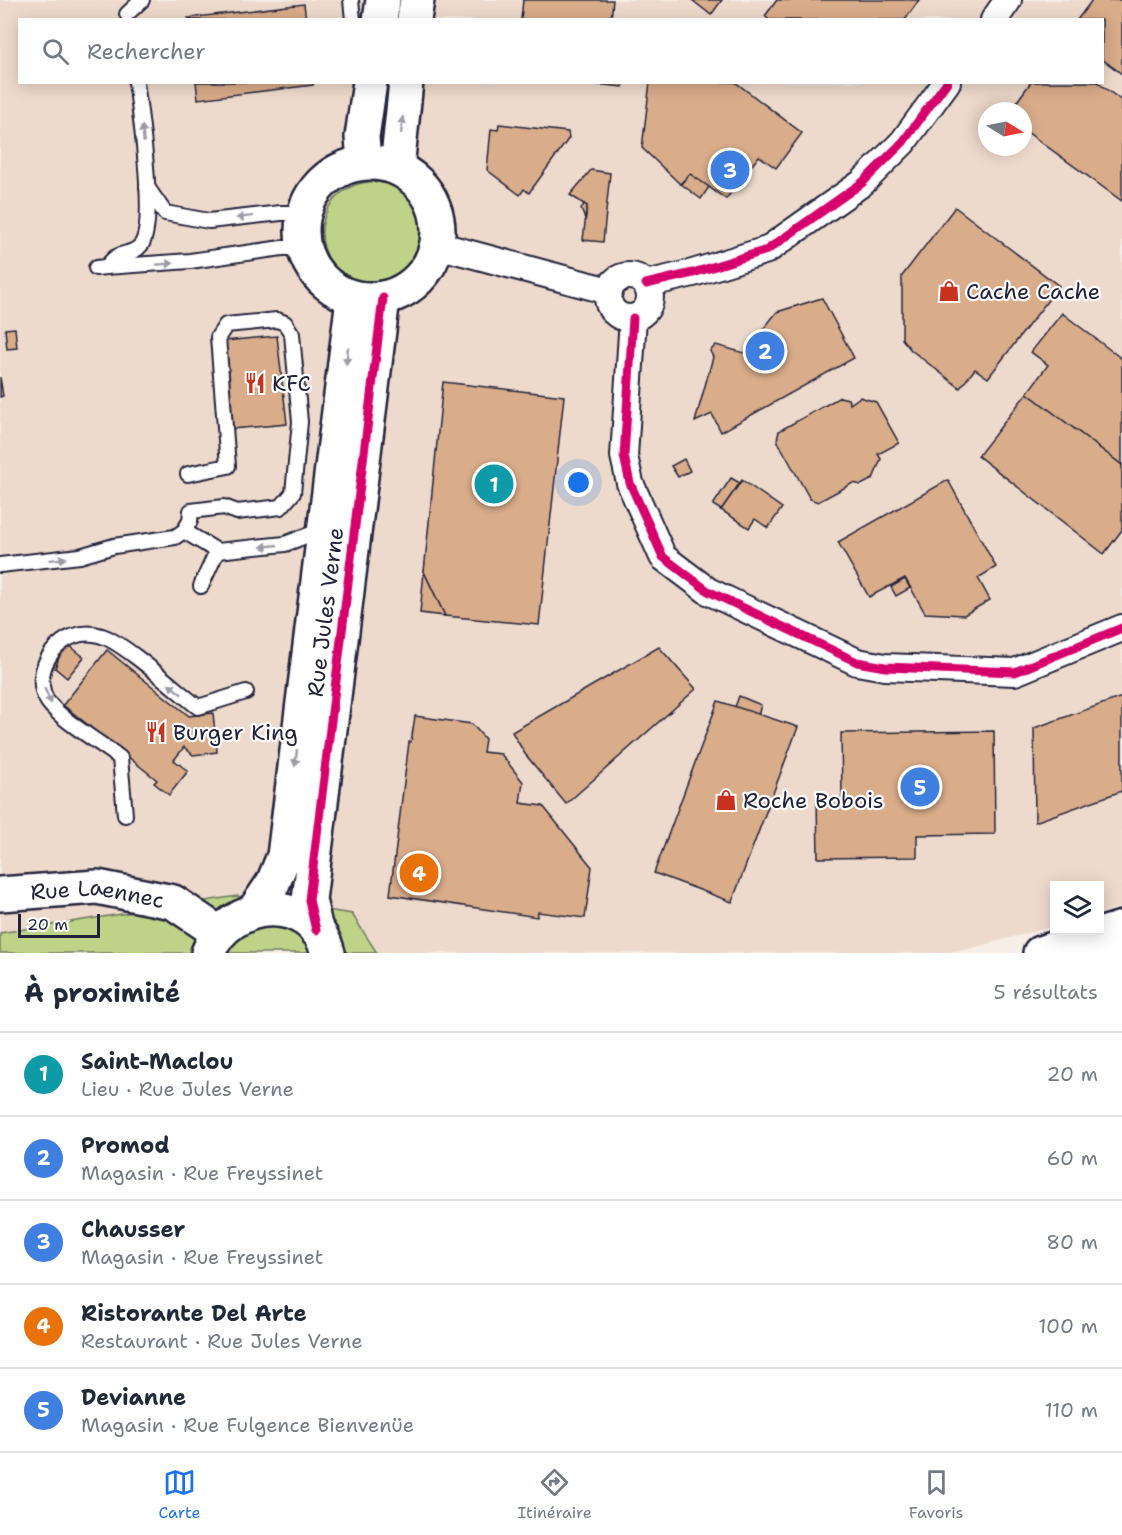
<!DOCTYPE html>
<html lang="fr">
<head>
<meta charset="utf-8">
<style>
  body { margin:0; font-family:"Shantell Sans",sans-serif; background:#f2f2f3; color:#1f2937 }
  .controls { position:absolute; right:18px; bottom:18px; display:grid; overflow:hidden; border-radius:0px; box-shadow:0 3px 15px #0003 }
  .controls button { width:54px; height:54px; display:grid; place-items:center; padding:0; border:0; border-bottom:2px solid #e0e1e3; background:#fff; color:#1f2937; font:30px sans-serif }
  .compass { position:absolute; left:978px; top:102px; width:54px; height:54px; border-radius:50%; background:#fff; box-shadow:0 3px 15px #0003; rotate:100deg }
  .scale { position:absolute; left:18px; bottom:15px; width:82px; box-sizing:border-box; padding-left:6px; border:3px solid #22223b; border-top:0; font-size:16px; line-height:21px; white-space:nowrap; color:#22223b; -webkit-text-stroke:4px #fff; paint-order:stroke }
  .you { position:absolute; left:579px; top:483px; width:21px; height:21px; margin:-15px; border:4px solid #fff; border-radius:50%; background:#1a73e8; box-shadow:0 0 0 9px #1a73e833 }
  .badge { display:grid; place-items:center; width:39px; height:39px; border-radius:50%; background:#1a73e8; color:#fff; font-size:20px; font-weight:700 }
  .pin { position:absolute; translate:-50% -50%; border:3px solid #fff; box-shadow:0 2px 6px #0006 }
  .list { margin:0; padding:0; list-style:none }
  h2 { display:flex; justify-content:space-between; align-items:center; height:78px; margin:0; padding:0 24px; font-size:26px }
  h2 small { font-size:20px; font-weight:400; color:#747a83 }
  .list li { display:grid; grid-template-columns:39px 1fr auto; gap:18px; align-items:center; box-sizing:border-box; height:84px; padding:0 24px; border-top:2px solid #e0e1e3 }
  .list b { display:block; font-size:22px; white-space:nowrap }
  .list p { margin:0; font-size:20px; white-space:nowrap; color:#747a83 }
  .list em { font-size:20px; font-style:normal; color:#747a83 }
  .icon { flex:none; width:33px; height:33px; fill:none; stroke:currentColor; stroke-width:2; stroke-linecap:round; stroke-linejoin:round }
  .map { position:relative; flex:none; width:1122px; height:953px; overflow:hidden }
  .search { position:absolute; background:#fff; box-shadow:0 3px 15px #0003; left:18px; right:18px; top:18px; height:66px; display:flex; align-items:center; gap:15px; box-sizing:border-box; padding:0 21px; border-radius:0px; color:#747a83; font-size:22px }
  .sheet { height:498px; background:#fff }
  nav { display:flex; justify-content:space-around; align-items:center; box-sizing:border-box; height:84px; border-top:2px solid #e0e1e3; background:#fff; font-size:16px; color:#747a83 }
  nav a { display:grid; justify-items:center; gap:3px }
  nav .on { color:#1a73e8 }
  .map>svg:first-child { display:block }
  .built { fill:#eedacc; fill-rule:evenodd }
  .green { fill:#bed388; stroke:#707a62; stroke-width:1.5 }
  .building { fill:#d9ac8a; stroke:#22223b; stroke-width:1.5 }
  .lines { fill:none; stroke-linecap:round; stroke-linejoin:round }
  .service-casing { stroke:#22223b; stroke-width:18 }
  .minor-casing { stroke:#22223b; stroke-width:30 }
  .tertiary-casing { stroke:#22223b; stroke-width:38 }
  .trunk-casing { stroke:#22223b; stroke-width:38 }
  .service { stroke:#fff; stroke-width:14 }
  .minor { stroke:#fff; stroke-width:26 }
  .tertiary { stroke:#fff; stroke-width:33 }
  .trunk { stroke:#fff; stroke-width:33 }
  .cycleway-casing { stroke:#fff; stroke-width:13 }
  .cycleway { stroke:#d6006c; stroke-width:9 }
  .oneway { fill:#9c9ca7 }
  .labels { text-anchor:middle; stroke-width:4.5; stroke-linejoin:round; paint-order:stroke }
  .poi-label { font-size:22px; fill:#22223b; stroke:#fff; text-anchor:start }
  .street-label { font-size:22px; fill:#22223b; stroke:#fff }
</style>
</head>
<body>
<div class="map">
<svg width="1122" height="953" viewBox="0 0 1122 953">
  <rect width="100%" height="100%" fill="#f7eee8"/>
  <filter id="ink" filterUnits="userSpaceOnUse"><feTurbulence type="fractalNoise" baseFrequency=".0167" numOctaves="2"/><feDisplacementMap in="SourceGraphic" scale="12" xChannelSelector="R" yChannelSelector="G"/><feConvolveMatrix kernelMatrix="1 2 1 2 8 2 1 2 1" color-interpolation-filters="sRGB"/></filter>
  <g filter="url(#ink)">
    <!-- built -->
    <path class="built" d="M0,0H1122V907L1100,913V886H1054V926L969,949L941,953H377L352,914L117,915L0,933ZM20,20H1102V82H20ZM987,111H1023V147H987Z"/>
    <!-- green -->
    <g class="green">
      <circle cx="373" cy="233" r="51"/>
      <polygon points="237,896 352,914 377,953 0,953 0,933"/>
    </g>
    <!-- building -->
    <g class="building">
      <polygon points="523,0 613,0 611,20 521,20"/>
      <polygon points="692,0 722,0 711,15"/>
      <polygon points="777,0 919,0 905,20 769,20 765,16"/>
      <polygon points="1092,0 1122,0 1122,74 1102,59 1102,20 1077,20"/>
      <polygon points="304,4 306,20 189,20 188,18"/>
      <polygon points="196,82 313,82 313,85 198,99"/>
      <polygon points="575,82 624,82 623,87"/>
      <polygon points="650,82 735,82 802,133 776,168 759,156 726,199 690,174 680,184 642,148"/>
      <polygon points="1031,82 1097,82 1122,101 1122,201 1023,129 1023,111 1010,111"/>
      <polygon points="499,124 568,132 569,138 529,193 524,189 520,195 487,170 491,129 498,130"/>
      <polygon points="591,170 610,173 603,242 583,240 587,206 570,195"/>
      <polygon points="690,174 709,187 701,199 681,184"/>
      <polygon points="584,204 587,206 585,219 581,209"/>
      <polygon points="955,207 1059,286 988,378 975,369 960,388 911,350 902,339 902,276"/>
      <polygon points="822,298 854,358 721,432 712,414 695,422 713,357 710,351 716,345 744,353 777,312"/>
      <polygon points="1062,313 1122,359 1122,465 1027,393 1048,365 1031,352"/>
      <polygon points="15,328 17,348 7,349 5,329"/>
      <polygon points="277,336 287,424 232,429 224,341"/>
      <polygon points="0,377 3,396 0,397"/>
      <polygon points="443,382 564,396 539,625 445,616 424,572"/>
      <polygon points="1027,393 1122,465 1122,530 1104,554 978,456"/>
      <polygon points="840,397 848,399 850,404 860,397 876,402 899,443 878,454 881,459 873,479 861,485 853,483 818,502 810,499 777,440 779,431"/>
      <polygon points="684,459 690,471 678,477 671,466"/>
      <polygon points="731,478 740,483 721,510 713,505"/>
      <polygon points="742,480 782,508 768,528 755,519 749,528 721,510"/>
      <polygon points="948,480 996,567 978,578 990,600 964,615 925,613 905,578 869,597 838,542"/>
      <polygon points="424,572 445,616 420,613"/>
      <polygon points="905,579 910,588 896,596 891,587"/>
      <polygon points="65,642 84,657 67,678 55,668"/>
      <polygon points="659,647 696,689 566,804 525,754 512,732"/>
      <polygon points="107,650 189,716 213,713 217,752 193,755 184,747 174,760 188,771 169,795 154,783 157,780 63,705"/>
      <polygon points="739,696 761,705 758,716 735,707"/>
      <polygon points="1122,697 1122,791 1035,822 1034,728"/>
      <polygon points="718,701 798,727 732,902 654,873"/>
      <polygon points="415,716 472,724 485,739 483,752 501,754 523,782 520,803 543,806 592,867 585,918 538,912 537,917 390,895 409,742 411,742"/>
      <polygon points="994,731 995,834 917,835 917,857 818,858 817,799 842,798 841,733"/>
    </g>
    <g class="lines">
      <defs>
        <g id="service">
          <polyline points="351,0 353,20"/>
          <polyline points="127,14 142,0"/>
          <polyline points="147,187 165,213 209,221 281,213 304,213"/>
          <polyline points="106,267 190,261 282,248 304,248"/>
          <path d="M96,268L106,267C109,264 113,259 116,257C125,252 134,254 141,245C157,223 140,112 136,82"/>
          <polyline points="184,531 217,551 285,544 324,529"/>
          <polyline points="0,565 80,556 114,546 175,537 184,531 190,521 191,511 224,507 237,512 281,507 293,493 300,422 292,334 285,323 277,320 226,325 218,337 228,466 188,474"/>
          <polyline points="201,586 217,551"/>
          <path d="M125,815L120,758C100,742 63,722 48,702C27,671 62,622 102,636C124,643 176,690 198,707L246,692"/>
        </g>
        <g id="minor">
          <polyline points="994,20 1008,0"/>
          <polyline points="437,245 609,291"/>
          <circle cx="629" cy="297" r="21"/>
          <polyline points="646,284 693,273 767,250 862,183 903,142 947,82"/>
          <polyline points="633,318 624,456 630,483 663,557 708,591 857,662 885,667 1015,672 1122,628"/>
        </g>
        <g id="tertiary">
          <polyline points="380,20 383,0"/>
          <polyline points="414,20 417,0"/>
          <polyline points="364,162 362,137 370,82"/>
          <circle cx="370" cy="231" r="68"/>
          <polyline points="397,168 406,82"/>
          <path id="s1" d="M0,894L97,887L173,902L219,933"/>
          <polyline points="254,911 273,883 284,856 353,298"/>
          <polyline points="316,930 309,900 383,298"/>
          <path d="M208,953C229,899 312,892 328,953"/>
          <polyline points="1040,953 1122,928"/>
        </g>
        <polyline id="trunk" points="1072,953 1122,944"/>
      </defs>
      <!-- service casing -->
      <use href="#service" class="service-casing"/>
      <!-- minor casing -->
      <use href="#minor" class="minor-casing"/>
      <!-- tertiary casing -->
      <use href="#tertiary" class="tertiary-casing"/>
      <!-- trunk casing -->
      <use href="#trunk" class="trunk-casing"/>
      <!-- service -->
      <use href="#service" class="service"/>
      <!-- minor -->
      <use href="#minor" class="minor"/>
      <!-- tertiary -->
      <use href="#tertiary" class="tertiary"/>
      <!-- trunk -->
      <use href="#trunk" class="trunk"/>
      <defs>
        <g id="cycleway">
          <polyline points="646,284 693,273 767,250 862,183 903,142 947,82"/>
          <polyline points="633,318 624,456 630,483 663,557 708,591 857,662 885,667 1015,672 1122,628"/>
          <polyline points="316,930 309,900 383,298"/>
        </g>
      </defs>
      <!-- cycleway casing -->
      <use href="#cycleway" class="cycleway-casing"/>
      <!-- cycleway -->
      <use href="#cycleway" class="cycleway"/>
    </g>
    <!-- one-way arrows -->
    <defs><path id="oneway-solid" d="M-6-.8H1V-3.2L6.5 0L1 3.2V.8H-6Z" transform="scale(1.5)"/></defs>
    <g class="oneway">
      <use href="#oneway-solid" transform="translate(402 125) rotate(-84)"/>
      <use href="#oneway-solid" transform="translate(143 134) rotate(-95)"/>
      <use href="#oneway-solid" transform="translate(245 217) rotate(173)"/>
      <use href="#oneway-solid" transform="translate(165 264) rotate(-5)"/>
      <use href="#oneway-solid" transform="translate(347 356) rotate(97)"/>
      <use href="#oneway-solid" transform="translate(269 546) rotate(174)"/>
      <use href="#oneway-solid" transform="translate(58 559) rotate(-7)"/>
      <use href="#oneway-solid" transform="translate(175 689) rotate(-142)"/>
      <use href="#oneway-solid" transform="translate(48 696) rotate(65)"/>
      <use href="#oneway-solid" transform="translate(296 758) rotate(97)"/>
    </g>
  </g>
  <!-- icons -->
  <defs>
    <symbol id="shop-bare" viewBox="-9 -9 18 18"><path d="M-5-2.5h2.3a2.7 3.5 0 0 1 5.4 0H5L5.5 6h-11ZM-1.5-2.5h3a1.5 2.3 0 0 0-3 0Z" fill="#c8321e" stroke="#fff" stroke-width="2.5" paint-order="stroke"/></symbol>
    <symbol id="restaurant-bare" viewBox="-9 -9 18 18"><path d="M-5-6h1v4h1v-4h1v4h1v-4h1v5L-1.5 .5V6h-2V.5L-5-1ZM5-6V6H3V1.5H1.5Q1.5-4 5-6Z" fill="#c8321e" stroke="#fff" stroke-width="2.5" paint-order="stroke"/></symbol>
  </defs>
  <g fill-rule="evenodd">
    <use href="#shop-bare" x="934" y="276" width="30" height="30"/>
    <use href="#restaurant-bare" x="240" y="368" width="30" height="30"/>
    <use href="#restaurant-bare" x="141" y="717" width="30" height="30"/>
    <use href="#shop-bare" x="711" y="785" width="30" height="30"/>
  </g>
  <g class="labels">
    <!-- poi labels -->
    <g class="poi-label">
      <text x="966" y="299">Cache Cache</text>
      <text x="272" y="391">KFC</text>
      <text x="173" y="740">Burger King</text>
      <text x="743" y="808">Roche Bobois</text>
    </g>
    <!-- street labels -->
    <g class="street-label">
      <text transform="translate(325 612) rotate(-83)" y="8">Rue Jules Verne</text>
      <text dy="8" stroke="none"><textPath href="#s1" startOffset="98">Rue Laennec</textPath></text>
    </g>
  </g>
</svg>
<div class="controls">
<button><svg class="icon" aria-label="layers" viewBox="0 0 24 24"><path d="M12 4l9 5-9 5-9-5zM3 14l9 5 9-5"/></svg></button>
</div>
<svg class="compass" viewBox="-18 -18 36 36"><path d="M0-13l5 13h-10z" fill="#e53935"/><path d="M0 13l5-13h-10z" fill="#747a83"/></svg>
<div class="scale">20 m</div>
<div class="you"></div>
<div class="pin badge" style="left:494px;top:484px;background:#0f9aa8">1</div>
<div class="pin badge" style="left:765px;top:351px;background:#3f7fe0">2</div>
<div class="pin badge" style="left:730px;top:170px;background:#3f7fe0">3</div>
<div class="pin badge" style="left:419px;top:873px;background:#e8710a">4</div>
<div class="pin badge" style="left:920px;top:787px;background:#3f7fe0">5</div>
<div class="search"><svg class="icon" aria-label="search" viewBox="0 0 24 24"><circle cx="10" cy="10" r="6"/><path d="M15 15l6 6"/></svg>Rechercher</div>
</div>
<section class="sheet">
<h2>À proximité<small>5 résultats</small></h2>
<ul class="list">
<li><span class="badge" style="background:#0f9aa8">1</span><div><b>Saint-Maclou</b><p>Lieu · Rue Jules Verne</p></div><em>20 m</em></li>
<li><span class="badge" style="background:#3f7fe0">2</span><div><b>Promod</b><p>Magasin · Rue Freyssinet</p></div><em>60 m</em></li>
<li><span class="badge" style="background:#3f7fe0">3</span><div><b>Chausser</b><p>Magasin · Rue Freyssinet</p></div><em>80 m</em></li>
<li><span class="badge" style="background:#e8710a">4</span><div><b>Ristorante Del Arte</b><p>Restaurant · Rue Jules Verne</p></div><em>100 m</em></li>
<li><span class="badge" style="background:#3f7fe0">5</span><div><b>Devianne</b><p>Magasin · Rue Fulgence Bienvenüe</p></div><em>110 m</em></li>
</ul>
</section>
<nav>
<a class="on"><svg class="icon" aria-label="map" viewBox="0 0 24 24"><path d="M3 6l6-2 6 2 6-2v14l-6 2-6-2-6 2zM9 4v14M15 6v14"/></svg>Carte</a>
<a><svg class="icon" aria-label="directions" viewBox="0 0 24 24"><path d="M12 3l9 9-9 9-9-9zM9 14v-3h6M13 9l2 2-2 2"/></svg>Itinéraire</a>
<a><svg class="icon" aria-label="saved" viewBox="0 0 24 24"><path d="M7 4h10v16l-5-4-5 4z"/></svg>Favoris</a>
</nav>
</body>
</html>
